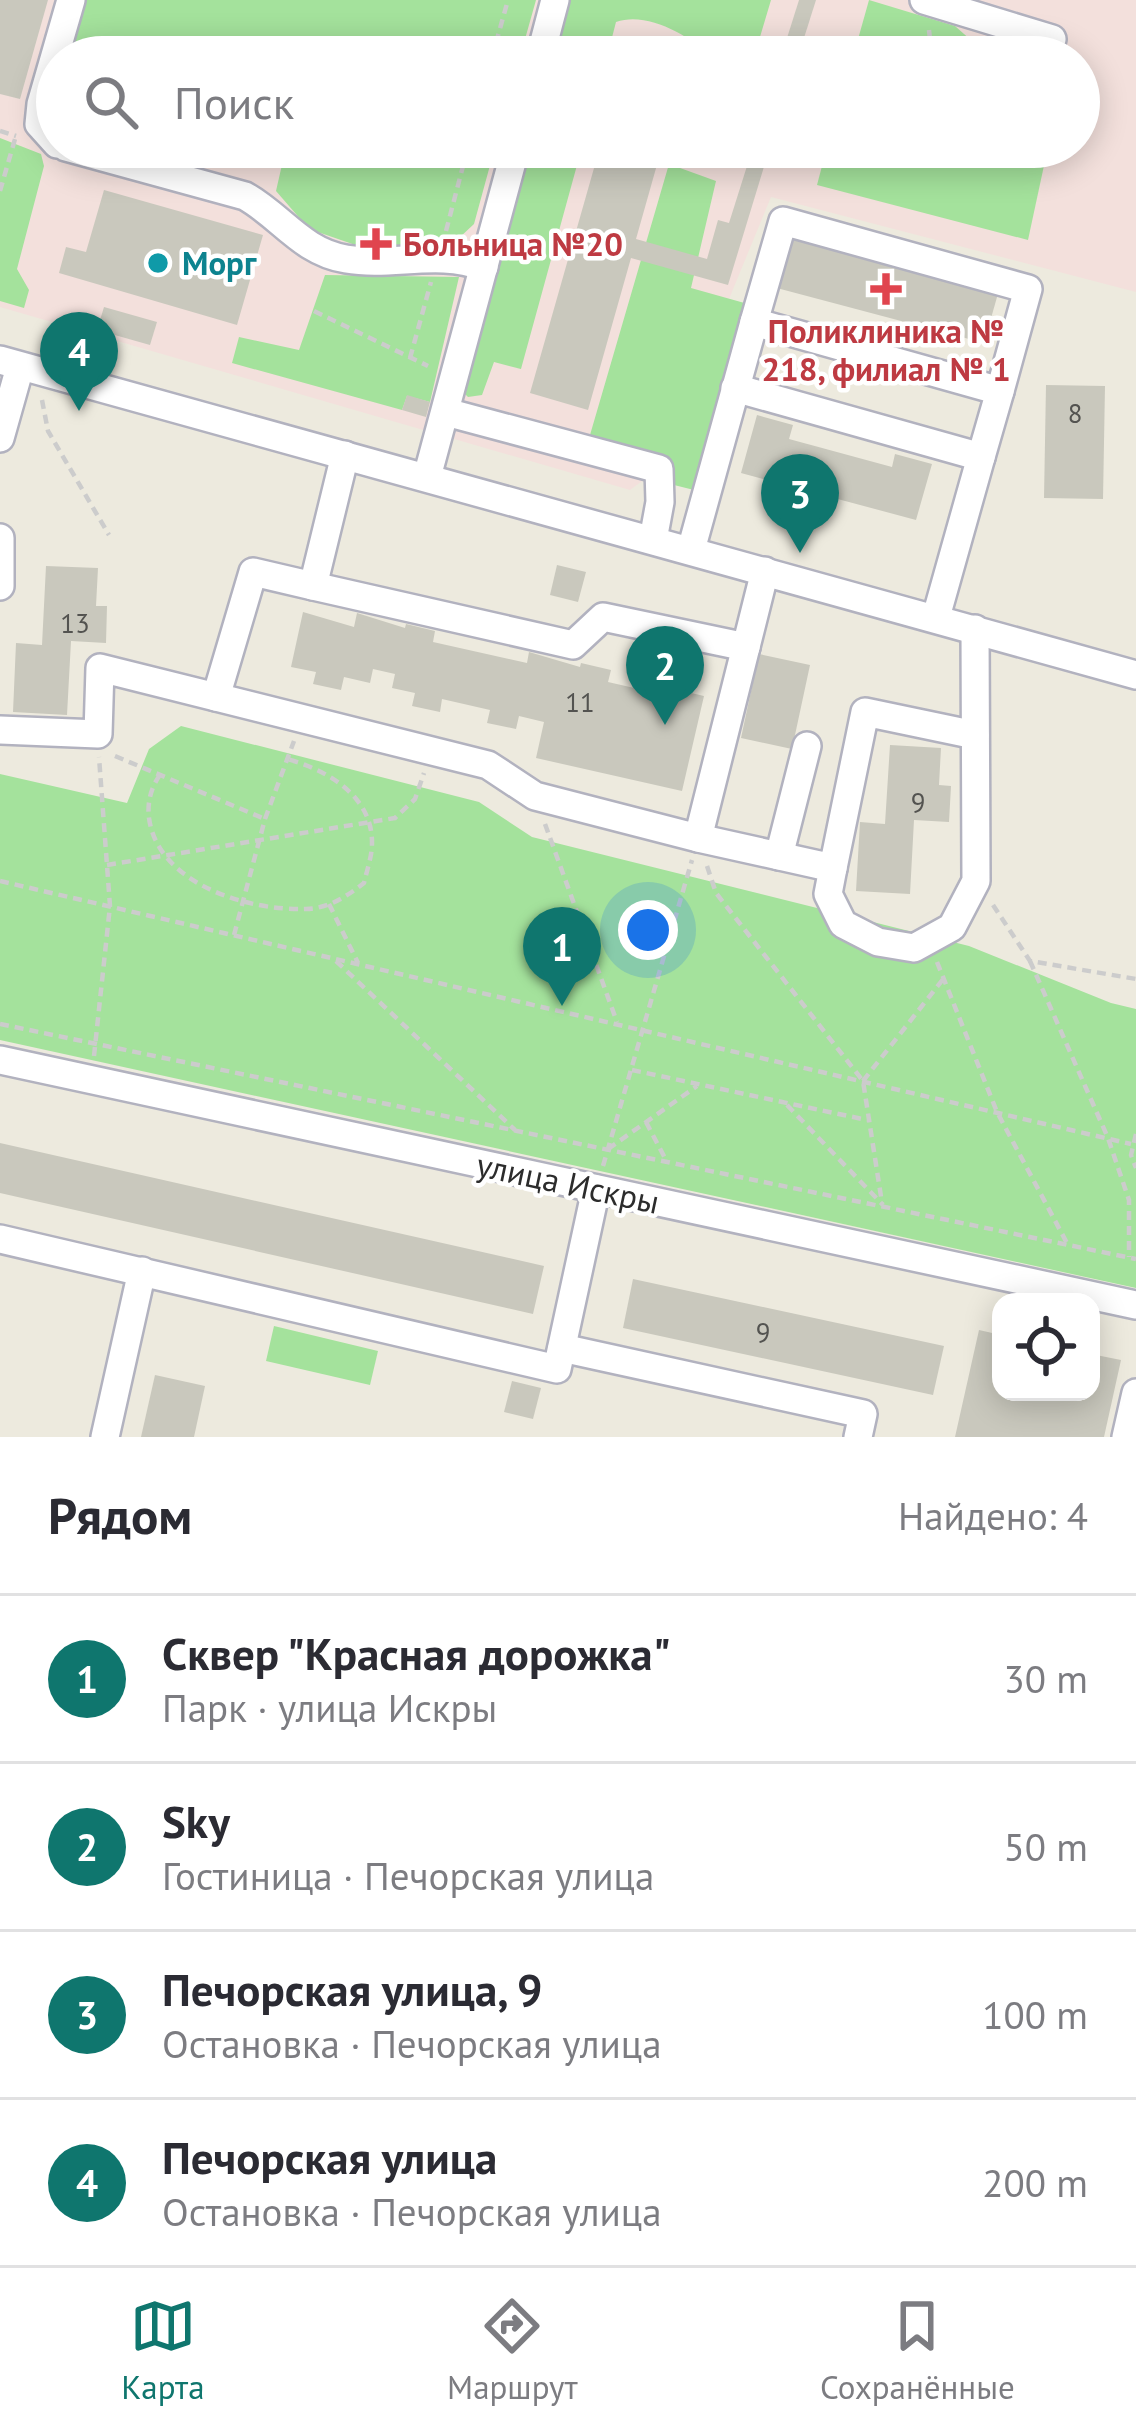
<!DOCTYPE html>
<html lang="ru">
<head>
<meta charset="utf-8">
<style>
  body { margin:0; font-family:"PT Sans",sans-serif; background:#f2f2f3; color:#2b2b33 }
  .controls { position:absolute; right:36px; bottom:36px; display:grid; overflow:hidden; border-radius:24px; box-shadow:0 6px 30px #0003 }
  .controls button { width:108px; height:108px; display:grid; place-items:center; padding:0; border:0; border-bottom:3px solid #e1e1e2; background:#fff; color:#2b2b33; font:60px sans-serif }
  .you { position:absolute; left:648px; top:930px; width:42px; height:42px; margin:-30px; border:9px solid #fff; border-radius:50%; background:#1a73e8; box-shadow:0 0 0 18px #1a73e833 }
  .badge { display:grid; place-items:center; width:78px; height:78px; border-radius:50%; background:#0f766e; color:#fff; font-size:39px; font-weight:700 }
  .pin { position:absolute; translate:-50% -99px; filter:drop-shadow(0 3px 6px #0008) }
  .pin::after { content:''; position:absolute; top:63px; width:42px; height:36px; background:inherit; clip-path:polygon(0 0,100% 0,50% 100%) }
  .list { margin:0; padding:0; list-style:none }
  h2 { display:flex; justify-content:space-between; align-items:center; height:156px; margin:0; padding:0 48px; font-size:51px }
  h2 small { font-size:39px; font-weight:400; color:#7c7c81 }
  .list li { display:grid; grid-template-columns:78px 1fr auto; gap:36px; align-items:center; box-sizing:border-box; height:168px; padding:0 48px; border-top:3px solid #e1e1e2 }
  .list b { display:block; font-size:45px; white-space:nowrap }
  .list p { margin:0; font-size:39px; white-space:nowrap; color:#7c7c81 }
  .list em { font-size:39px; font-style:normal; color:#7c7c81 }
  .icon { flex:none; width:66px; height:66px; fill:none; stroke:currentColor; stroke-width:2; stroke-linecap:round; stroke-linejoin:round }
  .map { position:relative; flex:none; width:1136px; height:1437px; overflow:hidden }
  .search { position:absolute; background:#fff; box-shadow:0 6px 30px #0003; left:36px; right:36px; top:36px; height:132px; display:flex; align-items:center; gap:30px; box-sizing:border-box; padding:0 42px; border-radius:66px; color:#7c7c81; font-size:45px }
  .sheet { height:828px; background:#fff }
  nav { display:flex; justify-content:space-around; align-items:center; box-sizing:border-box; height:168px; border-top:3px solid #e1e1e2; background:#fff; font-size:33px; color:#7c7c81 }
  nav a { display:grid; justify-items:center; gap:6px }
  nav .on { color:#0f766e }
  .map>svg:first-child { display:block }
  .medical { fill:#f3e0dc; fill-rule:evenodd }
  .green { fill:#a4e29c }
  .building { fill:#c9c8bd }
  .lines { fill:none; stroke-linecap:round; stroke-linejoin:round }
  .minor-casing { stroke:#b2b2bf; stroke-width:32 }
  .path { stroke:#ccc; stroke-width:4.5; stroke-dasharray:9 6; stroke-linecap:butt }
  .minor { stroke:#fff; stroke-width:27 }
  .health-dot { fill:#e0444e; stroke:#fff; stroke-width:4.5 }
  .culture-dot { fill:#0f9aa8; stroke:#fff; stroke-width:4.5 }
  .labels { text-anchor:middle; stroke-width:9; stroke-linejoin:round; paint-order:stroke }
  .number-label { font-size:27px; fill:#535350 }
  .health-label { font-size:33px; font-weight:bold; fill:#be3a42; stroke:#fff; text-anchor:start }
  .culture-label { font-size:33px; font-weight:bold; fill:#0d838f; stroke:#fff; text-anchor:start }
  .street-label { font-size:33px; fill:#2c2c2c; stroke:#fff }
</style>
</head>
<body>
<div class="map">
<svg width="1136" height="1437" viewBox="0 0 1136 1437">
  <rect width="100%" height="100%" fill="#edeade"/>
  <!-- medical -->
  <path class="medical" d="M0,0H1136V292L771,197L659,469L630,490L0,307ZM57,57H1079V147H57Z"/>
  <!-- green -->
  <g class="green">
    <polygon points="79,0 536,0 520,57 62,57"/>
    <path d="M565,0H771L754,57H712C689,36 648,11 616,22L607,57H550Z"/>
    <polygon points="869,0 955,26 990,57 853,57"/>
    <polygon points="0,138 41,154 44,166 17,269 29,290 24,308 0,301"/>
    <polygon points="286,147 495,147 474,224 459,238 367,249 309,229 276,191"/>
    <polygon points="525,147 582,147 521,369 494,362 482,395 468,397 460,389"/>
    <polygon points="827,147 1048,147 1028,240 817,185"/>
    <polygon points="669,164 716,181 691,288 748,304 698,491 666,483 658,453 590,435"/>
    <polygon points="325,275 459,277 430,402 407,396 402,410 232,363 239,337 299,350"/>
    <polygon points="181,726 479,802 532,837 969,946 1111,1003 1136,1009 1136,1288 0,1040 0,774 127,803 149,749"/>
    <polygon points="274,1326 378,1351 370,1385 266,1361"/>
  </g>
  <!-- building -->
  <g class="building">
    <polygon points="0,0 48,0 20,99 0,94"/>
    <polygon points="799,0 816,0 798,57 781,57"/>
    <polygon points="600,147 662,147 636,239 707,259 718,220 729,223 753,147 770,147 728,285 631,258 588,410 530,393"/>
    <polygon points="949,147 1005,147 1002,164 948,156"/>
    <polygon points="104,190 263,235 237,325 59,273 66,247 86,252"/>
    <polygon points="788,233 999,290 984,343 773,287"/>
    <polygon points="104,307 157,322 150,345 97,330"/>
    <polygon points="1046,385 1105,386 1103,499 1044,498"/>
    <polygon points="407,395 430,402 426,417 402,410"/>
    <polygon points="757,415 793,425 789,439 892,467 895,454 932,464 916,520 741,473"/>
    <polygon points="557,565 586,572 578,602 550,595"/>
    <polygon points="46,566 98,568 96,606 107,606 106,643 71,641 67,715 13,712 16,643 42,645"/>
    <polygon points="303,612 354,627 357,613 405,628 406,624 435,631 433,642 527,663 529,652 580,667 581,663 611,670 608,682 656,693 657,685 704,696 682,791 536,758 544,722 519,716 516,729 487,723 490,710 442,699 440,712 412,706 415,693 392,688 395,674 373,669 370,683 344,677 341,690 313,684 316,672 291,667"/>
    <polygon points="759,654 810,665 792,749 741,738"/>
    <polygon points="890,745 941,748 939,785 951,786 949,822 914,820 910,894 856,891 860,822 885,824"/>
    <polygon points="0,1143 544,1266 533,1314 0,1193"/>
    <polygon points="633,1279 944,1346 933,1395 623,1328"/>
    <polygon points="979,1330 1001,1335 1001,1392 1091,1392 1091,1354 1121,1360 1104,1437 955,1437"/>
    <polygon points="155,1375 205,1386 194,1437 141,1437"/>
    <polygon points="512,1381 541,1388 533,1419 504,1412"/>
  </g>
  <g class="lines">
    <defs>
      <g id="minor">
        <polyline points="924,0 1052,39"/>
        <polyline points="540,57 555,0"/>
        <polyline points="57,144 39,124 41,104 71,0"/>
        <path d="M66,147L245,196C281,216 302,252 346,259C393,267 438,249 484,267"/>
        <polyline points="754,322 783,221 1028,289 1000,391"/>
        <polyline points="0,360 1136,675"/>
        <polyline points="735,388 981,457 936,617"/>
        <polyline points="446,412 659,469 660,502 653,540"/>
        <polyline points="0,438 20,367"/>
        <polyline points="427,477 516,147"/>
        <polyline points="0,538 0,586"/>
        <polyline points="691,550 754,322 1000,391 981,457"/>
        <polyline points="313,586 573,645 603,617 746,647"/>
        <polyline points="216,697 253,572 313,586 345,455"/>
        <polyline points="0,730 98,734 100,668 488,765 535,796 698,838 765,571"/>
        <polyline points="698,838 833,868 865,712 975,735"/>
        <polyline points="779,856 807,746"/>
        <polyline points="833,868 828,894 843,924 878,942 914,948 952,927 976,881 975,629"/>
        <polyline points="0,1060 1136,1305"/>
        <polyline points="0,1239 557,1369 596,1189"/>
        <polyline points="562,1348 863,1414 858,1437"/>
        <polyline points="105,1437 142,1271"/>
        <polyline points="1126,1437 1136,1393"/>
      </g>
    </defs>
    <!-- minor casing -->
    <use href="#minor" class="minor-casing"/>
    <!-- path -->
    <g class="path">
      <polyline points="929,30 932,57"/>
      <polyline points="492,57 508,0"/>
      <polyline points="0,131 16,136"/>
      <polyline points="0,191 15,139"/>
      <polyline points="446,231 468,147"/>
      <polyline points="314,311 428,366"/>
      <polyline points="410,358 431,282"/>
      <polyline points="42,400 48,431 109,535"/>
      <polyline points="115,756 265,819"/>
      <path d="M160,775C151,787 147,803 149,818C158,884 248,911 306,909C329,908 346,897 364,883C367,870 372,856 372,844C373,796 327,770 287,759"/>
      <polyline points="545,824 617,1022"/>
      <polyline points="107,865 395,818 415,799 424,773"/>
      <polyline points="707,866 716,893 863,1081 882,1203"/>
      <polyline points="0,881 1131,1144"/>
      <polyline points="329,904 358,963"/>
      <polyline points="993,905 1030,961 1136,979"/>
      <polyline points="234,935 265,819 294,741"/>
      <polyline points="336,961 515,1130"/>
      <polyline points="1030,961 1108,1138 1129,1200 1129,1257"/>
      <polyline points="937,962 997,1112 1068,1245"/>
      <polyline points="0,1024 1136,1259"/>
      <polyline points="94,1056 110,906 99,757"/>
      <polyline points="632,1070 867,1120"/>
      <polyline points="863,1081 944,978"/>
      <polyline points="787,1105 883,1205"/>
      <polyline points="646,1122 666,1160"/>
      <polyline points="1136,1134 1131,1155 1136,1168"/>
      <polyline points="608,1149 697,1086"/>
      <polyline points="603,1166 692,860"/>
    </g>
    <!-- minor -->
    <use href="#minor" class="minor"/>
  </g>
  <!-- markers -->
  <g class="health-dot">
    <path d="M370 226h12v12h12v12h-12v12h-12v-12h-12v-12h12z"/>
    <path d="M880 271h12v12h12v12h-12v12h-12v-12h-12v-12h12z"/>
  </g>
  <circle class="culture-dot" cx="158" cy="263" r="12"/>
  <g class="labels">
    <!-- number labels -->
    <g class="number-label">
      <text x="1075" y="423">8</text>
      <text x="75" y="633">13</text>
      <text x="580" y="712">11</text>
      <text x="918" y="812">9</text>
      <text x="763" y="1342">9</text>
    </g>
    <!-- health labels -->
    <g class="health-label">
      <text x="403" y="256">Больница №20</text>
      <text x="886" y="343" text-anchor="middle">Поликлиника №<tspan x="886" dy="38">218, филиал № 1</tspan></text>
    </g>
    <!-- culture labels -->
    <g class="culture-label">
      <text x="182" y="275">Морг</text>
    </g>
    <!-- street labels -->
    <g class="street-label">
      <text transform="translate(568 1183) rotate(12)" y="12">улица Искры</text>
    </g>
  </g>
</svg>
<div class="controls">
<button><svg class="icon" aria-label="locate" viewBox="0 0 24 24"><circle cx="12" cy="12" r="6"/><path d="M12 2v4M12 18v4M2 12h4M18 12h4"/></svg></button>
</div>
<div class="you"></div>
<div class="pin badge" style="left:562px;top:1006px">1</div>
<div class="pin badge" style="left:665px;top:725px">2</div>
<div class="pin badge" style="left:800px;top:553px">3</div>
<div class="pin badge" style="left:79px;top:411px">4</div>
<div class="search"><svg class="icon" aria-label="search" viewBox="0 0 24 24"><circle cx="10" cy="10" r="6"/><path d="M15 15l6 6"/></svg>Поиск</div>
</div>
<section class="sheet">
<h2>Рядом<small>Найдено: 4</small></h2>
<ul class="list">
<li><span class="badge">1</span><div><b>Сквер &quot;Красная дорожка&quot;</b><p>Парк · улица Искры</p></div><em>30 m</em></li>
<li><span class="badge">2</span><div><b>Sky</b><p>Гостиница · Печорская улица</p></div><em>50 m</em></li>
<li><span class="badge">3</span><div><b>Печорская улица, 9</b><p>Остановка · Печорская улица</p></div><em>100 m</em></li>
<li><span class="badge">4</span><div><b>Печорская улица</b><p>Остановка · Печорская улица</p></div><em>200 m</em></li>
</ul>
</section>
<nav>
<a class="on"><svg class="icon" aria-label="map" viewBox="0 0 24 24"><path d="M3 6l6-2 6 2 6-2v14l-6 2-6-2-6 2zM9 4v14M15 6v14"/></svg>Карта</a>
<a><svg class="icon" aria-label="directions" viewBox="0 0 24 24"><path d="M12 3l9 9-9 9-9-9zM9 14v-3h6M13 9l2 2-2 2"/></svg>Маршрут</a>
<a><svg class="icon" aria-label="saved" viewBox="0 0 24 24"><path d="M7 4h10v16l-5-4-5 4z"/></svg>Сохранённые</a>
</nav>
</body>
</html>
